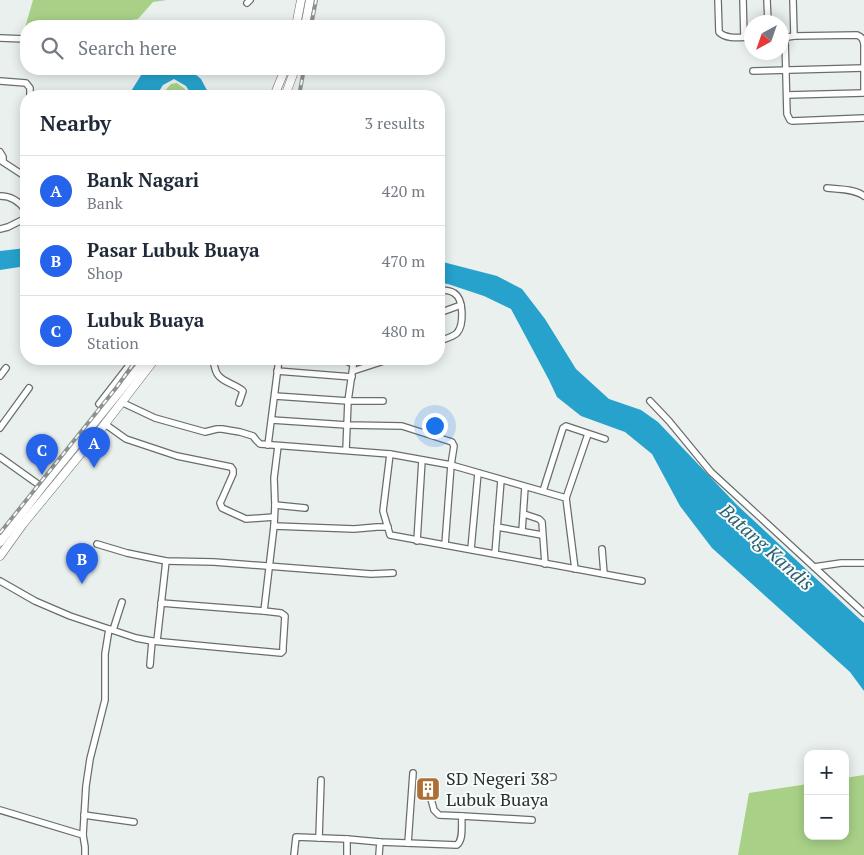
<!DOCTYPE html>
<html lang="en">
<head>
<meta charset="utf-8">
<style>
  body { margin:0; font-family:"PT Serif",serif; background:#f2f2f3; color:#1f2937 }
  .controls { position:absolute; right:15px; bottom:15px; display:grid; overflow:hidden; border-radius:10px; box-shadow:0 2px 12px #0003 }
  .controls button { width:45px; height:45px; display:grid; place-items:center; padding:0; border:0; border-bottom:1px solid #e0e1e3; background:#fff; color:#1f2937; font:25px sans-serif }
  .compass { position:absolute; left:744px; top:15px; width:45px; height:45px; border-radius:50%; background:#fff; box-shadow:0 2px 12px #0003; rotate:220deg }
  .you { position:absolute; left:434px; top:425px; width:18px; height:18px; margin:-12px; border:4px solid #fff; border-radius:50%; background:#1a73e8; box-shadow:0 0 0 8px #1a73e833 }
  .badge { display:grid; place-items:center; width:32px; height:32px; border-radius:50%; background:#2563eb; color:#fff; font-size:16px; font-weight:700 }
  .pin { position:absolute; translate:-50% -41px; filter:drop-shadow(0 1px 2px #0008) }
  .pin::after { content:''; position:absolute; top:26px; width:18px; height:15px; background:inherit; clip-path:polygon(0 0,100% 0,50% 100%) }
  .list { margin:0; padding:0; list-style:none }
  h2 { display:flex; justify-content:space-between; align-items:center; height:65px; margin:0; padding:0 20px; font-size:21px }
  h2 small { font-size:16px; font-weight:400; color:#747a83 }
  .list li { display:grid; grid-template-columns:32px 1fr auto; gap:15px; align-items:center; box-sizing:border-box; height:70px; padding:0 20px; border-top:1px solid #e0e1e3 }
  .list b { display:block; font-size:19px; white-space:nowrap }
  .list p { margin:0; font-size:16px; white-space:nowrap; color:#747a83 }
  .list em { font-size:16px; font-style:normal; color:#747a83 }
  .icon { flex:none; width:28px; height:28px; fill:none; stroke:currentColor; stroke-width:2; stroke-linecap:round; stroke-linejoin:round }
  .map { position:relative; flex:none; width:864px; height:855px; overflow:hidden }
  .search { position:absolute; background:#fff; box-shadow:0 2px 12px #0003; left:20px; top:20px; width:425px; height:55px; display:flex; align-items:center; gap:12px; box-sizing:border-box; padding:0 18px; border-radius:20px; color:#747a83; font-size:19px }
  .panel { position:absolute; background:#fff; box-shadow:0 2px 12px #0003; left:20px; top:90px; width:425px; height:275px; border-radius:20px }
  .map>svg:first-child { display:block }
  .green { fill:#a8d187 }
  .water { fill:#26a2cc }
  .lines { fill:none; stroke-linecap:round; stroke-linejoin:round }
  .minor-casing { stroke:#686e6d; stroke-width:8 }
  .highway-casing { stroke:#686e6d; stroke-width:9 }
  .minor { stroke:#fff; stroke-width:5.5 }
  .highway { stroke:#fff; stroke-width:8 }
  .rail-casing { stroke:#8d9291; stroke-width:4 }
  .rail { stroke:#f6fdfb; stroke-width:2; stroke-dasharray:5.5; stroke-linecap:butt }
  .labels { text-anchor:middle; stroke-width:4; stroke-linejoin:round; paint-order:stroke }
  .poi-label { font-size:18px; fill:#2c2f2e; stroke:#f6fdfb; text-anchor:start }
  .water-label { font-size:19px; font-style:italic; fill:#2f5d70; stroke:#f6fdfb }
</style>
</head>
<body>
<div class="map">
<svg width="864" height="855" viewBox="0 0 864 855">
  <rect width="100%" height="100%" fill="#e9f0ee"/>
  <!-- green -->
  <g class="green">
    <polygon points="33,0 167,0 153,2 138,19 92,26 26,26 26,31 24,31"/>
    <polygon points="177,83 185,89 189,96 160,96 171,84"/>
    <polygon points="864,775 864,855 738,855 749,793 808,784 808,836 845,836 845,778"/>
  </g>
  <!-- water -->
  <g class="water">
    <polygon points="145,69 189,69 201,79 210,96 192,96 186,86 174,79 163,85 156,96 128,96"/>
    <polygon points="26,248 26,266 0,270 0,251"/>
    <polygon points="439,261 497,276 522,289 545,319 576,369 609,399 641,410 658,422 736,504 864,623 864,691 850,672 712,548 680,506 652,454 625,432 581,416 557,397 549,380 511,309 484,296 448,284 439,283"/>
  </g>
  <g class="lines">
    <defs>
      <g id="minor">
        <path d="M718,0L719,32C726,40 742,37 752,37"/>
        <polyline points="743,0 744,37"/>
        <polyline points="767,0 768,22"/>
        <polyline points="793,0 794,36"/>
        <polyline points="247,3 250,0"/>
        <polyline points="0,38 26,39"/>
        <path d="M782,38L794,36L857,35C862,37 863,39 864,44V90"/>
        <polyline points="785,38 787,114 790,120 792,121 864,118"/>
        <polyline points="753,71 864,68"/>
        <polyline points="0,81 26,83 30,88 30,96"/>
        <polyline points="787,95 864,93"/>
        <polyline points="26,123 26,131"/>
        <polyline points="0,152 3,157 3,161"/>
        <polyline points="0,160 26,177"/>
        <path d="M827,188C838,189 855,189 864,196"/>
        <path d="M0,196C11,196 20,202 26,211"/>
        <polyline points="0,229 8,227 26,218"/>
        <path d="M439,290C444,290 450,290 454,293C464,299 464,325 457,333C453,337 444,339 439,341"/>
        <polyline points="439,313 461,305"/>
        <path d="M212,359C215,364 214,370 218,375C224,383 236,384 243,391L239,403"/>
        <polyline points="342,359 353,364"/>
        <polyline points="277,371 352,377"/>
        <polyline points="353,371 390,359"/>
        <polyline points="0,376 6,368"/>
        <polyline points="275,396 348,401 383,401"/>
        <polyline points="650,401 669,421 711,472 864,613"/>
        <polyline points="121,402 155,418 205,432 217,429 222,429 240,432 253,436 256,440 260,444 390,454 451,465 566,498 575,569"/>
        <polyline points="99,404 134,359"/>
        <polyline points="272,420 347,425 402,426 452,442 454,446 451,465 445,545"/>
        <polyline points="105,424 126,439 177,456 231,467 233,470 233,474 222,499 220,503 222,508 246,519 274,517"/>
        <polyline points="0,428 29,388"/>
        <polyline points="268,445 279,359"/>
        <polyline points="346,450 348,401 354,359"/>
        <polyline points="390,454 383,511 390,535 642,581"/>
        <polyline points="0,457 42,487"/>
        <polyline points="543,491 563,428 566,426 605,439"/>
        <polyline points="566,498 588,434"/>
        <polyline points="275,505 305,508"/>
        <polyline points="524,514 539,519 542,522 545,564"/>
        <polyline points="274,526 354,529 377,527 388,527"/>
        <polyline points="497,527 542,535"/>
        <polyline points="522,531 525,487"/>
        <polyline points="417,541 422,460"/>
        <polyline points="97,544 127,553 166,561 214,562 371,574 393,573"/>
        <polyline points="471,549 478,473"/>
        <polyline points="602,549 604,574"/>
        <polyline points="495,554 501,480"/>
        <polyline points="814,567 841,563 864,563"/>
        <polyline points="0,581 35,601 70,616 136,638 152,641 281,653 283,651 283,647 285,616 281,613 264,611 274,526 275,505 274,478 278,446"/>
        <polyline points="161,603 264,611"/>
        <polyline points="113,630 122,602"/>
        <polyline points="157,641 166,561"/>
        <polyline points="150,665 152,641"/>
        <polyline points="537,778 553,777"/>
        <polyline points="431,799 434,810 439,815 462,816"/>
        <polyline points="0,810 83,835 85,847 85,855"/>
        <polyline points="84,815 134,822"/>
        <polyline points="83,835 86,786 90,759 105,700 105,654 109,629"/>
        <polyline points="319,838 321,780"/>
        <polyline points="408,843 413,773"/>
        <path d="M294,855L296,837L347,839L380,842L457,845C464,839 461,825 462,816L532,820"/>
        <polyline points="347,855 347,839"/>
        <polyline points="379,855 380,842"/>
      </g>
      <g id="highway">
        <polyline points="296,26 301,0"/>
        <polyline points="305,26 310,0"/>
        <polyline points="274,96 285,69"/>
        <polyline points="285,96 295,69"/>
        <polyline points="0,542 42,487 146,359"/>
        <polyline points="0,556 23,524 101,429 155,359"/>
      </g>
    </defs>
    <!-- minor casing -->
    <use href="#minor" class="minor-casing"/>
    <!-- highway casing -->
    <use href="#highway" class="highway-casing"/>
    <!-- minor -->
    <use href="#minor" class="minor"/>
    <!-- highway -->
    <use href="#highway" class="highway"/>
    <defs>
      <g id="rail">
        <polyline points="311,26 316,0"/>
        <polyline points="299,96 304,69"/>
        <polyline points="0,533 116,388 137,359"/>
      </g>
    </defs>
    <!-- rail casing -->
    <use href="#rail" class="rail-casing"/>
    <!-- rail -->
    <use href="#rail" class="rail"/>
  </g>
  <!-- icons -->
  <defs>
    <symbol id="building-square" viewBox="-11 -11 22 22"><rect x="-9" y="-9" width="18" height="18" rx="4" fill="#ad6f35" stroke="#f6fdfb"/><path d="M-4-6H4V6H1V3H-1V6H-4ZM-2.5-4.3h1.7v1.8h-1.7ZM.8-4.3h1.7v1.8H.8ZM-2.5-1h1.7V.8h-1.7ZM.8-1h1.7V.8H.8Z" fill="#fff"/></symbol>
  </defs>
  <g fill-rule="evenodd">
    <use href="#building-square" x="414" y="775" width="28" height="28"/>
  </g>
  <g class="labels">
    <!-- poi labels -->
    <g class="poi-label">
      <text x="446" y="785">SD Negeri 38<tspan x="446" dy="21">Lubuk Buaya</tspan></text>
    </g>
    <!-- water labels -->
    <g class="water-label">
      <text transform="translate(767 547) rotate(42)" y="7">Batang Kandis</text>
    </g>
  </g>
</svg>
<div class="controls">
<button>+</button>
<button>−</button>
</div>
<svg class="compass" viewBox="-18 -18 36 36"><path d="M0-13l5 13h-10z" fill="#e53935"/><path d="M0 13l5-13h-10z" fill="#747a83"/></svg>
<div class="you"></div>
<div class="pin badge" style="left:94px;top:468px">A</div>
<div class="pin badge" style="left:82px;top:584px">B</div>
<div class="pin badge" style="left:42px;top:475px">C</div>
<div class="search"><svg class="icon" aria-label="search" viewBox="0 0 24 24"><circle cx="10" cy="10" r="6"/><path d="M15 15l6 6"/></svg>Search here</div>
<section class="panel">
<h2>Nearby<small>3 results</small></h2>
<ul class="list">
<li><span class="badge">A</span><div><b>Bank Nagari</b><p>Bank</p></div><em>420 m</em></li>
<li><span class="badge">B</span><div><b>Pasar Lubuk Buaya</b><p>Shop</p></div><em>470 m</em></li>
<li><span class="badge">C</span><div><b>Lubuk Buaya</b><p>Station</p></div><em>480 m</em></li>
</ul>
</section>
</div>
</body>
</html>
